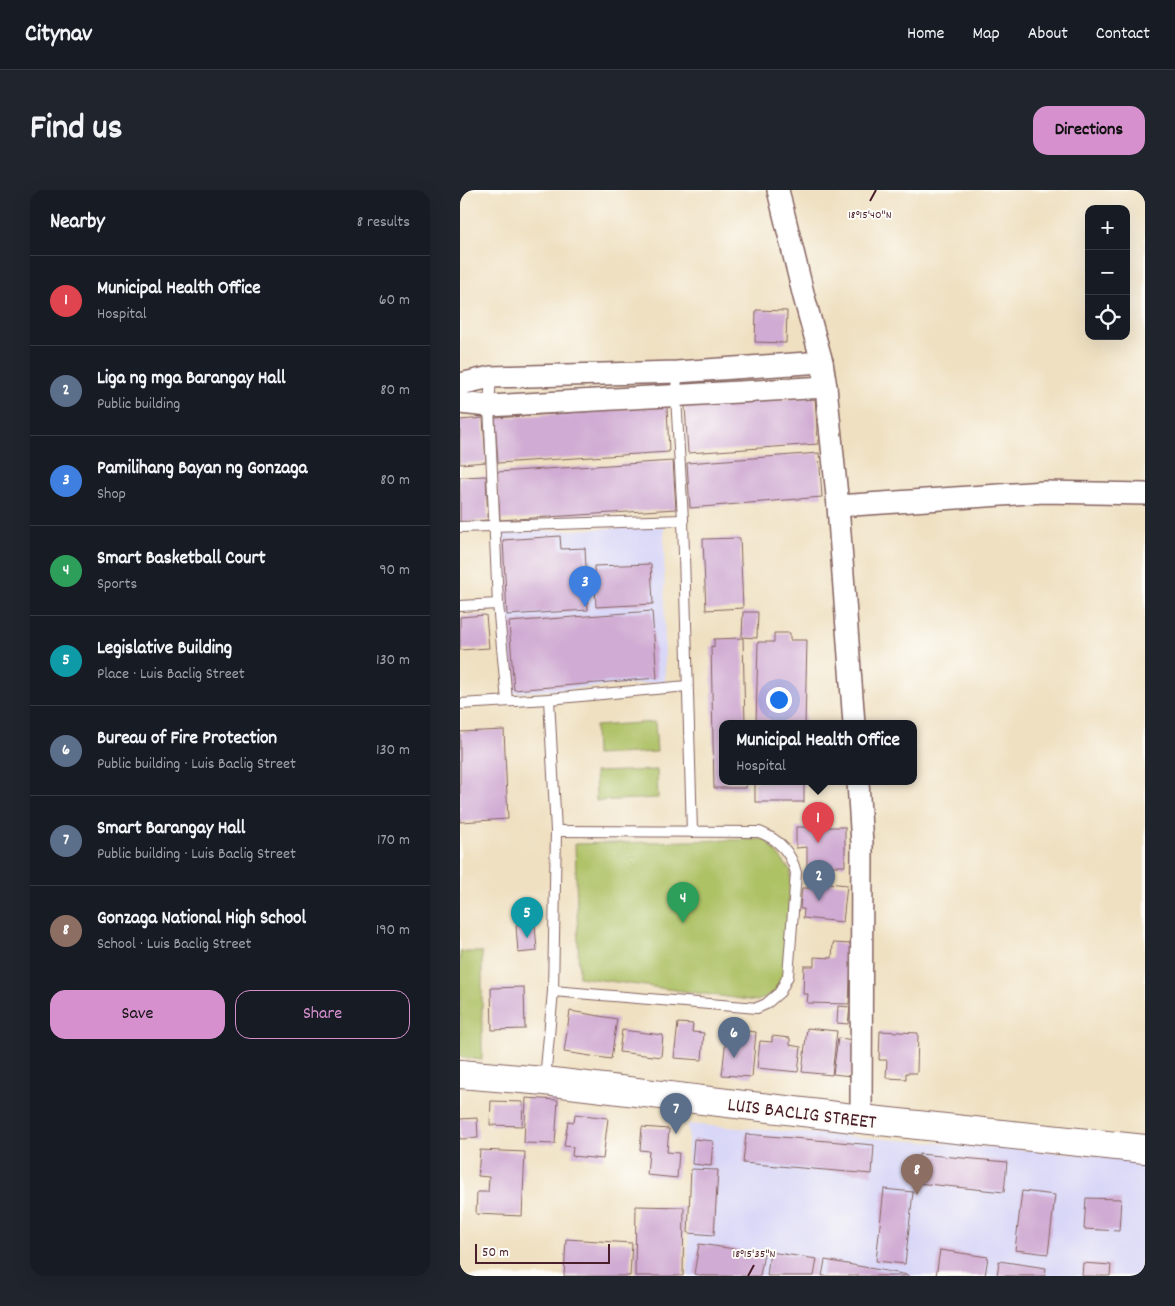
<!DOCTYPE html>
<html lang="en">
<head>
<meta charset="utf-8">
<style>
  body { margin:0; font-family:Dekko,sans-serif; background:#20242c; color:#f1f3f6 }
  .controls { position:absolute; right:15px; top:15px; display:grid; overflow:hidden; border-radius:10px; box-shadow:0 5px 20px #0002 }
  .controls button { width:45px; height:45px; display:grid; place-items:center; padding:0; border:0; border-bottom:1px solid #363941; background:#171b24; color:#f1f3f6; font:25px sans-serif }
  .scale { position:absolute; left:15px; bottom:12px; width:135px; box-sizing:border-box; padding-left:5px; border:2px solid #4a1f2b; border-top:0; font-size:14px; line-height:18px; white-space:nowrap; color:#4a1f2b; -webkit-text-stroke:4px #fdfcf7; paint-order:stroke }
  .you { position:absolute; left:318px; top:509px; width:18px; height:18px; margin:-12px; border:4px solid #fff; border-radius:50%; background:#1a73e8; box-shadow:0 0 0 8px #1a73e833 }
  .badge { display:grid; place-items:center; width:32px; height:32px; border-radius:50%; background:#d690ce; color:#fff; font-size:16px; font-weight:700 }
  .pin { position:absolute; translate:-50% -41px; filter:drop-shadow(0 1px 2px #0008) }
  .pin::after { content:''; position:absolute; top:26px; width:18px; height:15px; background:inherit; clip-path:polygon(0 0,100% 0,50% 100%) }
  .popup { position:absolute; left:259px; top:530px; width:198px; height:65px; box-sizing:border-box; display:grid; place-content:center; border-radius:10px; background:#171b24; filter:drop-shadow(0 1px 4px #0005); font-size:16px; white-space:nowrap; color:#9ea1a6 }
  .popup b { font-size:19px; color:#f1f3f6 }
  .popup::after { content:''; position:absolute; left:50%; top:100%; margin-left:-10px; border:10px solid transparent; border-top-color:#171b24 }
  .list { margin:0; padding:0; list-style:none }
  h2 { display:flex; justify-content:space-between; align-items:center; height:65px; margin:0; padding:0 20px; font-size:21px }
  h2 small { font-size:16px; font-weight:400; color:#9ea1a6 }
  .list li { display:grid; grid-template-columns:32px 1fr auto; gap:15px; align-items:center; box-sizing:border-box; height:90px; padding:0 20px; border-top:1px solid #363941 }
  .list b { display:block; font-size:19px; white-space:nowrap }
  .list p { margin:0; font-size:16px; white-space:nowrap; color:#9ea1a6 }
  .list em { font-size:16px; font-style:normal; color:#9ea1a6 }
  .actions { display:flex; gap:10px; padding:15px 20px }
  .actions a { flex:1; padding:11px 0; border:1px solid #d690ce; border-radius:15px; text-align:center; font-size:18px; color:#d690ce }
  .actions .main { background:#d690ce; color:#111 }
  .icon { flex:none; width:28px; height:28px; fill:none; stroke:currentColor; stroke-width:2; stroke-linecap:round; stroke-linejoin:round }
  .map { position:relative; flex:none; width:685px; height:1086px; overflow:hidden; border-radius:15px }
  header { display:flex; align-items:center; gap:30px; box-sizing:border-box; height:70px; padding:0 25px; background:#171b24; border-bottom:1px solid #363941 }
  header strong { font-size:24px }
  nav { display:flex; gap:28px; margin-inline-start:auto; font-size:18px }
  .intro { display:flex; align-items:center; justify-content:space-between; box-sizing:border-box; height:120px; padding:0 30px }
  h1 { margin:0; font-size:35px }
  .button { padding:12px 22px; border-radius:15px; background:#d690ce; color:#111; font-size:18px; font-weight:700 }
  main { display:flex; gap:30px; padding:0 30px }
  aside { flex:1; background:#171b24; border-radius:15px; box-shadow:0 5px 20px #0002 }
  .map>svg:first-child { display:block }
  .built { fill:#d9d7f7 }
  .green { fill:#adc165; stroke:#7c7048 }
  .building { fill:#d0abd3 }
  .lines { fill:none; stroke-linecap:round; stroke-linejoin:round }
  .lane-casing { stroke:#846360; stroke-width:12 }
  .street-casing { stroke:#846360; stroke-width:24 }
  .secondary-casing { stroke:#846360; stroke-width:30 }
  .lane { stroke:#fff; stroke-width:10 }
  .street { stroke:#fff; stroke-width:21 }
  .secondary { stroke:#fff; stroke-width:28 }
  .ticks { fill:none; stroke:#4a1f2b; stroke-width:2 }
  .labels { text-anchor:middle; stroke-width:4; stroke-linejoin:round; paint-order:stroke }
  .street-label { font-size:20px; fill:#4a1f2b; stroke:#fdfcf7 }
  .ticks-label { font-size:12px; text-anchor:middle; fill:#4a1f2b; stroke:#fdfcf7; stroke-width:4; stroke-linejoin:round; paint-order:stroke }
</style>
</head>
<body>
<header>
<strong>Citynav</strong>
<nav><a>Home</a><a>Map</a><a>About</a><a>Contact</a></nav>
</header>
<div class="intro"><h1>Find us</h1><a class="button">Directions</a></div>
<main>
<aside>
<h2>Nearby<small>8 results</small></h2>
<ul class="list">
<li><span class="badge" style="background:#e0444e">1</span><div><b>Municipal Health Office</b><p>Hospital</p></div><em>60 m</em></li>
<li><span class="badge" style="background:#5c6f8a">2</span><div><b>Liga ng mga Barangay Hall</b><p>Public building</p></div><em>80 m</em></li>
<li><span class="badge" style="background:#3f7fe0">3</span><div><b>Pamilihang Bayan ng Gonzaga</b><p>Shop</p></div><em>80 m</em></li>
<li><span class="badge" style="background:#2e9e5b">4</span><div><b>Smart Basketball Court</b><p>Sports</p></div><em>90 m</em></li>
<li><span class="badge" style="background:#0f9aa8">5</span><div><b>Legislative Building</b><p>Place · Luis Baclig Street</p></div><em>130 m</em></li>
<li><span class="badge" style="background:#5c6f8a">6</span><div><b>Bureau of Fire Protection</b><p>Public building · Luis Baclig Street</p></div><em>130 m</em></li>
<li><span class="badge" style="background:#5c6f8a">7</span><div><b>Smart Barangay Hall</b><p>Public building · Luis Baclig Street</p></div><em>170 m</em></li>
<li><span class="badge" style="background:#8d6e63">8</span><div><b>Gonzaga National High School</b><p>School · Luis Baclig Street</p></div><em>190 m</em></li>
</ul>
<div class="actions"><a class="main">Save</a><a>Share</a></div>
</aside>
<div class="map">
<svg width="685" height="1086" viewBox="0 0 685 1086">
  <rect width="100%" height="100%" fill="#fdfcf7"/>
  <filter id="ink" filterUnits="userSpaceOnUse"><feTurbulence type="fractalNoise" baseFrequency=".02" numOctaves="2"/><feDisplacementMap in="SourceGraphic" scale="10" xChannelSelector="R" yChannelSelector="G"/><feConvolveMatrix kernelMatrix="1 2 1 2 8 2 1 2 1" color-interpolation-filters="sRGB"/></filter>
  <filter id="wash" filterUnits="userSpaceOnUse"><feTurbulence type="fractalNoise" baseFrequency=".0096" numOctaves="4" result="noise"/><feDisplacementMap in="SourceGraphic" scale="20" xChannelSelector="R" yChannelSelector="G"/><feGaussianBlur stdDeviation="1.12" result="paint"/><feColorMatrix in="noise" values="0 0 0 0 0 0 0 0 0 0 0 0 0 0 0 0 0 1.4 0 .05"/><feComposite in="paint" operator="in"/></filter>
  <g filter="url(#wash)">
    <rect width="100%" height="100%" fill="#efe0c1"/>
    <!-- built -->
    <g class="built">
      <polygon points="204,336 205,492 50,503 41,343"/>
      <polygon points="228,934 685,969 685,1042 679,1086 228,1086"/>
    </g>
    <!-- green -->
    <g class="green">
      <polygon points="195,532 197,562 136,565 135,536"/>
      <polygon points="197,580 198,608 136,611 135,582"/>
      <polygon points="305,649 331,681 328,785 318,801 297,811 119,787 115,654"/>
      <polygon points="0,762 22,762 22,870 0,867"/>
    </g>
    <g id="blocks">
      <!-- building -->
      <g class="building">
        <polygon points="296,120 327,121 326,153 295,152"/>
        <polygon points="355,207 358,254 228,263 225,216"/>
        <polygon points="207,216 209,262 38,273 35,228"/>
        <polygon points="23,228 26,272 0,274 0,230"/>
        <polygon points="359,263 362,307 230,318 227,273"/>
        <polygon points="213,271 216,319 40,330 37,282"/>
        <polygon points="26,286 28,330 0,332 0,287"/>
        <polygon points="100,346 101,359 125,358 128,420 47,425 43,350"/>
        <polygon points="280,348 283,418 246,420 243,349"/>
        <polygon points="191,374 193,414 136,417 134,376"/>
        <polygon points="192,421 197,488 54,500 49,432"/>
        <polygon points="283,422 298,422 297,448 282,447"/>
        <polygon points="26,425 29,458 0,460 0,427"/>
        <polygon points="314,443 330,443 330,450 347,450 345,534 296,534 298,452 314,452"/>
        <polygon points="283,448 285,534 263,534 263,592 286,592 286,598 254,598 251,456 254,457 254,449"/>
        <polygon points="44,540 48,629 0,632 0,542"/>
        <rect x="295" y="592" width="49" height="20"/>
        <polygon points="336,637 385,637 385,676 347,676 347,657 336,658"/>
        <polygon points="349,691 387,695 383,732 343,728 344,719 340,719 342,698 349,698"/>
        <polygon points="75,734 77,761 58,763 56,735"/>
        <polygon points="373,753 392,754 389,814 347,813 348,804 343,804 344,776 354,776 354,767 372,768"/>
        <polygon points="64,797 65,839 32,840 31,798"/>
        <polygon points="378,816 390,817 388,834 377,833"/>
        <polygon points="110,821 157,829 151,869 104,862"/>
        <polygon points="218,833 233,834 232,842 244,843 242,870 214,868"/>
        <polygon points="347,838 377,841 372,885 342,882"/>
        <polygon points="267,839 296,842 292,887 262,885"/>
        <polygon points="162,840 203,845 201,867 159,862"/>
        <polygon points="420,841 458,843 457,883 446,883 446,889 426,888 427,870 419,870"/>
        <polygon points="312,846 330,848 330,855 341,857 338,882 297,878 300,851 312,852"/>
        <polygon points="378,848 395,850 391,886 373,884"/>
        <polygon points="66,908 98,910 95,954 64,953"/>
        <polygon points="31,911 63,912 62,936 30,935"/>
        <polygon points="115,924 148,928 143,969 112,966 113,957 104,956 108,931 114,932"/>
        <polygon points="17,928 18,948 0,949 0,929"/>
        <polygon points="182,937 209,939 207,962 219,963 217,988 187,985 189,961 180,960"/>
        <polygon points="286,944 414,955 412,984 283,973"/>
        <polygon points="234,949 253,951 251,976 232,974"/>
        <polygon points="20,960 65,962 62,1026 16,1024 17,1002 28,1002 29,987 18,986"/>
        <polygon points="459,964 547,972 544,1002 457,993"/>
        <polygon points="231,979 258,980 254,1045 228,1043"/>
        <polygon points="424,999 453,1002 445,1074 416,1071"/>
        <polygon points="562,1001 595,1005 588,1064 555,1060"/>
        <polygon points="626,1008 661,1009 659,1041 624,1039"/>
        <polygon points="176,1016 224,1017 223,1086 175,1086"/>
        <polygon points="106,1049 172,1053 170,1086 104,1086"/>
        <polygon points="239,1054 304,1063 300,1086 245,1086 234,1084"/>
        <polygon points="480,1060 528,1067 525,1086 476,1086"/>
        <polygon points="310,1062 357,1069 354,1086 307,1086"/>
        <polygon points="365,1070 448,1085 448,1086 362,1086"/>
        <polygon points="539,1071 586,1078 585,1086 537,1086"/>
        <polygon points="623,1073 651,1075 650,1086 622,1086"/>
      </g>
    </g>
  </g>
  <g filter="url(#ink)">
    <use href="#blocks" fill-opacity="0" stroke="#846360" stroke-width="1"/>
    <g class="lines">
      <defs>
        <g id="lane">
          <polyline points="217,182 216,206 223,330 232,642"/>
          <polyline points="31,187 29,216 38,414 47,511"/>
          <polyline points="0,337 223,330"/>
          <polyline points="0,416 38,414"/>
          <polyline points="0,514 89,509 227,496"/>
          <path d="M93,801L297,818L306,814L320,802L328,786L336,683C331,662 319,649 299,642L96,641"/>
          <polyline points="85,890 93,801 96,641 89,509"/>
        </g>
        <g id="street">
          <polyline points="318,0 344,107 362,172 366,197 378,316 394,534"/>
          <polyline points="0,194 31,187 217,182 362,172"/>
          <polyline points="0,213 29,216 366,197"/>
          <polyline points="378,316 584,302 685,304"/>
          <polyline points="398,592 402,654 401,929"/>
        </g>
        <polyline id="secondary" points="0,884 85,891 401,929 685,959"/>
      </defs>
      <!-- lane casing -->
      <use href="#lane" class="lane-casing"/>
      <!-- street casing -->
      <use href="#street" class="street-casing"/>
      <!-- secondary casing -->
      <use href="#secondary" class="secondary-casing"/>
      <!-- lane -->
      <use href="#lane" class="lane"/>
      <!-- street -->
      <use href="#street" class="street"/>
      <!-- secondary -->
      <use href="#secondary" class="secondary"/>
    </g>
  </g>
  <!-- ticks -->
  <path class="ticks" d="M410,11L416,0M288,1086L294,1075"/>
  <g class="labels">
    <!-- street labels -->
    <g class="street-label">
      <text transform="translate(342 922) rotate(7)" y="7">LUIS BACLIG STREET</text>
    </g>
  </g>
  <g class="ticks-label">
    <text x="410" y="28">18°15'40"N</text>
    <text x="294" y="1067">18°15'35"N</text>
  </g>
</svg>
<div class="controls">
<button>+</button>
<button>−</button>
<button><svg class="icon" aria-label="locate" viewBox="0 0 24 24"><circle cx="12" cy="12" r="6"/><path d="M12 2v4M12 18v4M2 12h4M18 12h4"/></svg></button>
</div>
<div class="scale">50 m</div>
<div class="you"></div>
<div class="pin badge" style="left:358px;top:653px;background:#e0444e">1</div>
<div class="popup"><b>Municipal Health Office</b>Hospital</div>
<div class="pin badge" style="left:359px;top:711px;background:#5c6f8a">2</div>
<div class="pin badge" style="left:125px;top:417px;background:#3f7fe0">3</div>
<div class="pin badge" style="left:223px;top:733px;background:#2e9e5b">4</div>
<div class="pin badge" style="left:67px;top:748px;background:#0f9aa8">5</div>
<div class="pin badge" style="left:274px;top:868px;background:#5c6f8a">6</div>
<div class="pin badge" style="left:216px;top:944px;background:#5c6f8a">7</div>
<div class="pin badge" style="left:457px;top:1005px;background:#8d6e63">8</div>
</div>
</main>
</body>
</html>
